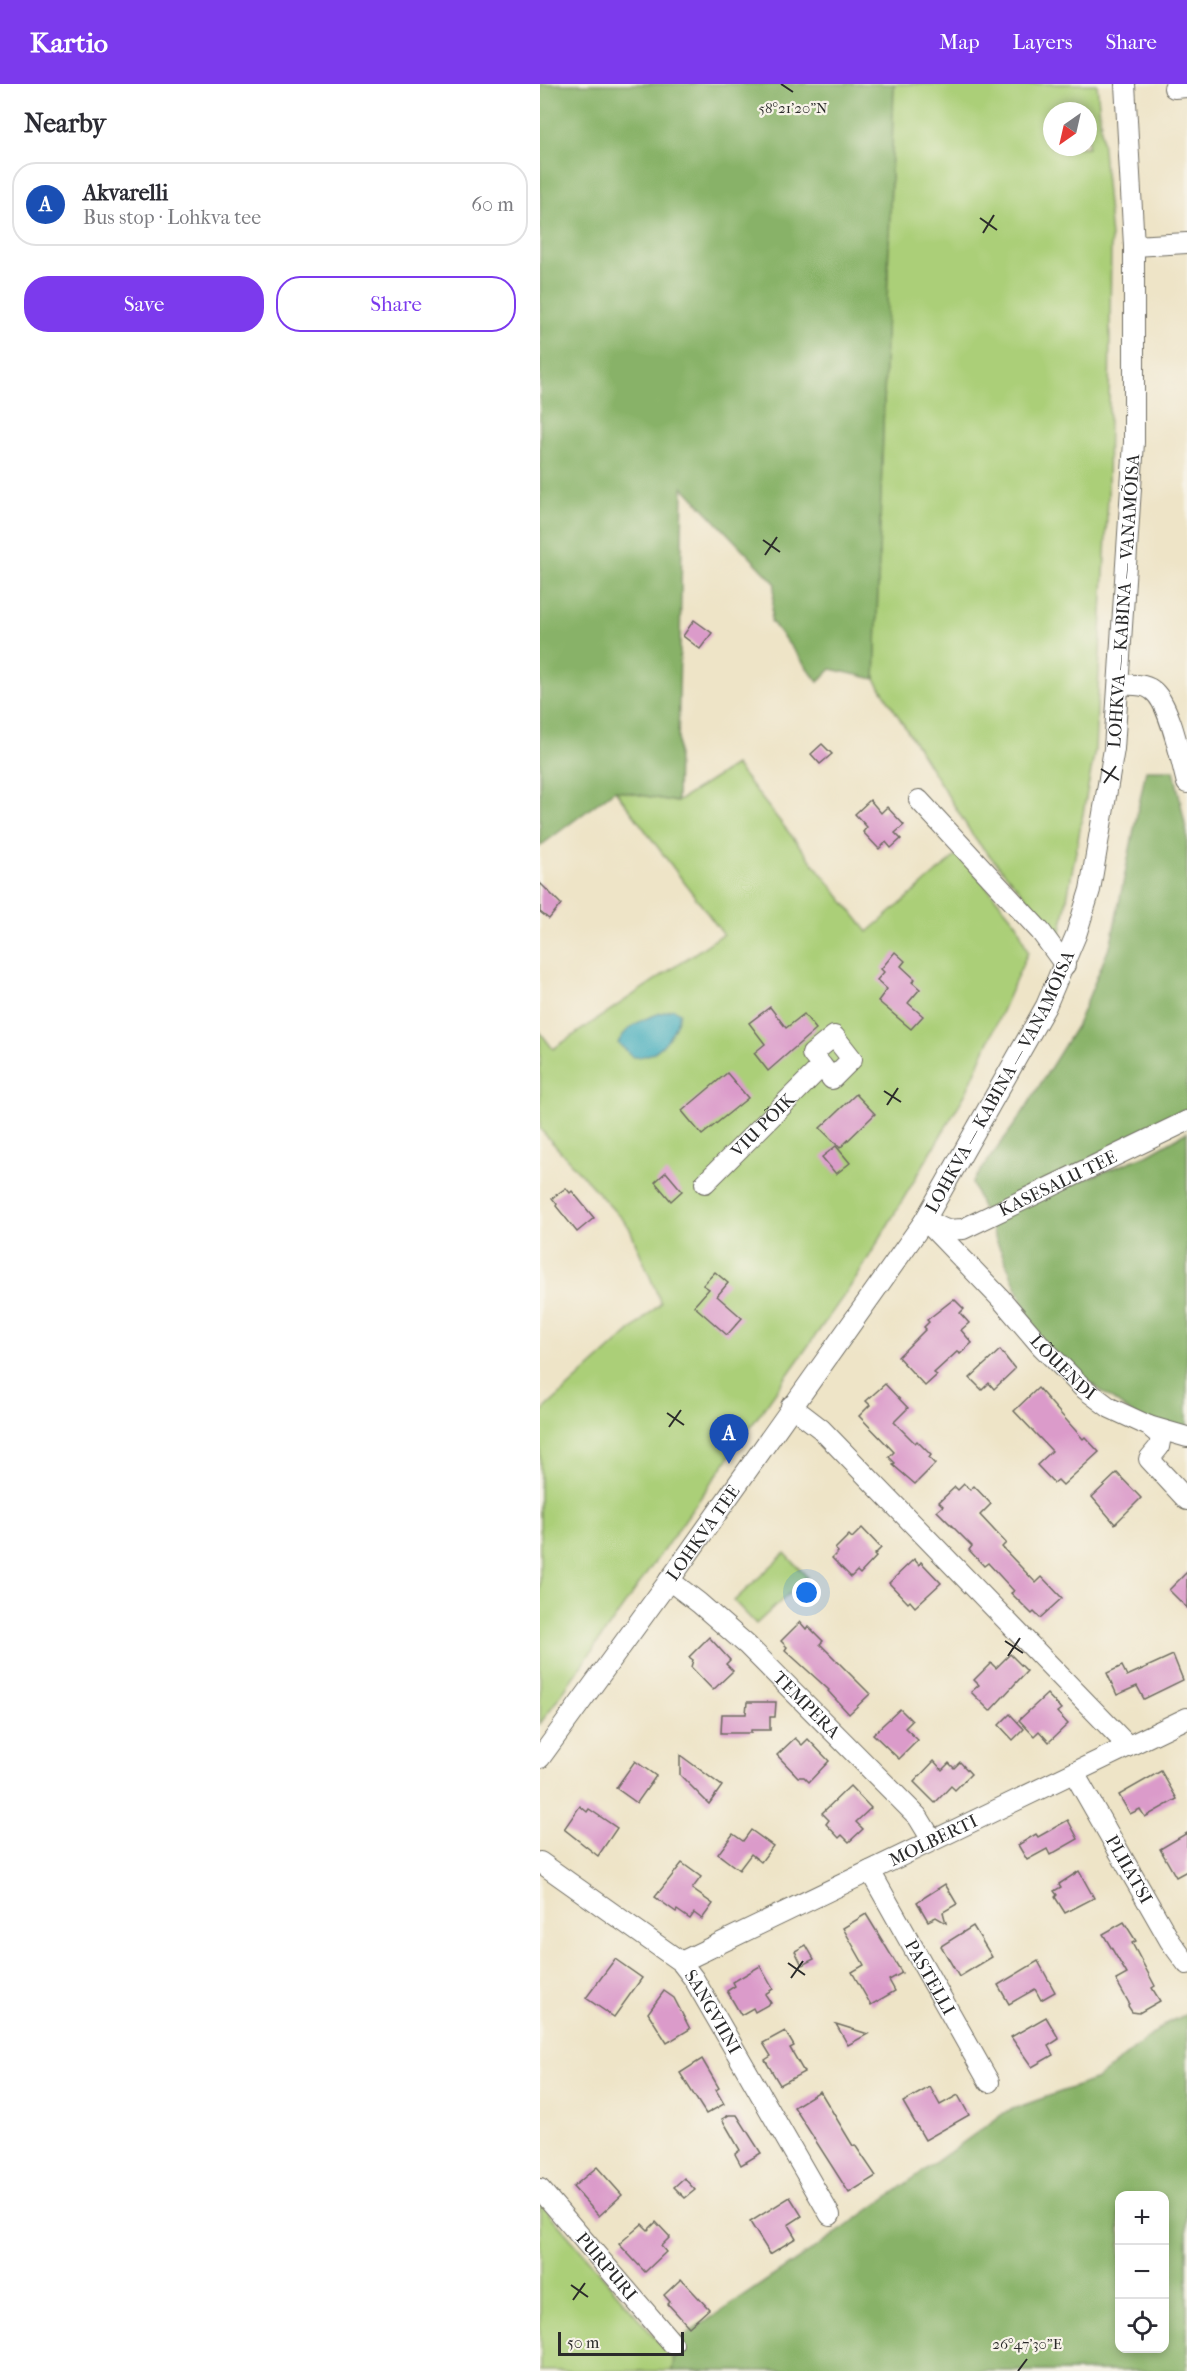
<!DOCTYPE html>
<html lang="en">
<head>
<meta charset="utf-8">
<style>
  body { margin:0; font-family:"IM FELL French Canon",serif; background:#f2f2f3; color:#2b2b33 }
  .controls { position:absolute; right:18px; bottom:18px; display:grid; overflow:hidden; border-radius:12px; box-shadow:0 3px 9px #0003 }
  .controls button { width:54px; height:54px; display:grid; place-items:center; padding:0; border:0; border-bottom:2px solid #e1e1e2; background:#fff; color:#2b2b33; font:30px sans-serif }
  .compass { position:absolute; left:503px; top:18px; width:54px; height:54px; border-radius:50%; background:#fff; box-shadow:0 3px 9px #0003; rotate:214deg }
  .scale { position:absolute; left:18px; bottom:15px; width:126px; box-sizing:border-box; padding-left:6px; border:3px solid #2b2b2b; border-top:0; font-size:16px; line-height:21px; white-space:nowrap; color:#2b2b2b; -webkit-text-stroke:4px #f7f3e8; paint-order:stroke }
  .you { position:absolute; left:267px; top:1509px; width:21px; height:21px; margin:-15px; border:4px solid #fff; border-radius:50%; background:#1a73e8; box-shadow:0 0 0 9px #1a73e833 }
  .badge { display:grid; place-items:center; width:39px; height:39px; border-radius:50%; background:#7c3aed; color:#fff; font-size:20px; font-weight:700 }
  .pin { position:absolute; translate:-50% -50px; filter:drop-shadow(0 2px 3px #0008) }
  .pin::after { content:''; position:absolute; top:32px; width:21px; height:18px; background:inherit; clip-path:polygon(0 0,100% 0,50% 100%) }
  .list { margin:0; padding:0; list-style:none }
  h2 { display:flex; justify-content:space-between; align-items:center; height:78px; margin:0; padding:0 24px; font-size:26px }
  h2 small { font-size:20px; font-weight:400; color:#7c7c81 }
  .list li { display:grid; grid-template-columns:39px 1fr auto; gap:18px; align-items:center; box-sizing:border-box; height:84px; margin:0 12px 12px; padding:0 12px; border:2px solid #e1e1e2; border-radius:24px }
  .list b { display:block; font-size:22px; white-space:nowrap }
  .list p { margin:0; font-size:20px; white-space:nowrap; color:#7c7c81 }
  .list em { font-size:20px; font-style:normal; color:#7c7c81 }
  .actions { display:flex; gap:12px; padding:18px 24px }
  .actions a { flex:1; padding:14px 0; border:2px solid #7c3aed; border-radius:24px; text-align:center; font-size:21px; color:#7c3aed }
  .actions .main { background:#7c3aed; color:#fff }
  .icon { flex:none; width:33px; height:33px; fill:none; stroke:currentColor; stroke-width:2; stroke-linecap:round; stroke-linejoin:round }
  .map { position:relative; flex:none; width:647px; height:2287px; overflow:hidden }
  header { display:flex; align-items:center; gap:36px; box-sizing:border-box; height:84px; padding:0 30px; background:#7c3aed; color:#fff }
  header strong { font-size:28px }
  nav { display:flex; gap:33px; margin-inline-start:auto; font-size:21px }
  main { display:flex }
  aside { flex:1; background:#fff }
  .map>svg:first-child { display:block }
  .green { fill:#abcf78; stroke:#6b7d52; stroke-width:1.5; fill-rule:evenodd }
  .forest { fill:#88b268; stroke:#5a6e4a; stroke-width:1.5; fill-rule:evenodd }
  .water { fill:#3dabbb; stroke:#346b73; stroke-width:1.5 }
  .building { fill:#db9bca }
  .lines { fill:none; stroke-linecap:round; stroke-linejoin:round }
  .minor-casing { stroke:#6f6c62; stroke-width:22 }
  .minor { stroke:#fff; stroke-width:20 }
  .ticks { fill:none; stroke:#2b2b2b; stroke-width:2 }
  .labels { text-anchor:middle; stroke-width:4.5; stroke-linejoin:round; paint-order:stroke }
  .street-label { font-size:18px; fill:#2b2b2b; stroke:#f7f3e8 }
  .ticks-label { font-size:15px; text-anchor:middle; fill:#2b2b2b; stroke:#f7f3e8; stroke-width:4.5; stroke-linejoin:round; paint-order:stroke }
</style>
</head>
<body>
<header>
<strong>Kartio</strong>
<nav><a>Map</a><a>Layers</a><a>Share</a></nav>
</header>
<main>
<aside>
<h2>Nearby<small></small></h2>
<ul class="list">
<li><span class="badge" style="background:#1a4fb4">A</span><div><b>Akvarelli</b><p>Bus stop · Lohkva tee</p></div><em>60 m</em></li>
</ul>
<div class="actions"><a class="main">Save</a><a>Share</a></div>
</aside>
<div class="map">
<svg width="647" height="2287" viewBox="0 0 647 2287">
  <rect width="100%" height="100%" fill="#f7f3e8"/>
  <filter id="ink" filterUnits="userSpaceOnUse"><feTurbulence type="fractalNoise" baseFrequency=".0167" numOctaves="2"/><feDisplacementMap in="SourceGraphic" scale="12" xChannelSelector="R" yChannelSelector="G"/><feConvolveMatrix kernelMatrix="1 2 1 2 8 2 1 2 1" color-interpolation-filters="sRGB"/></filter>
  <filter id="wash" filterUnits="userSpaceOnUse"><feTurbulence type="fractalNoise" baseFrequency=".008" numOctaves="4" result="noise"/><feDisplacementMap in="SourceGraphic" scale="24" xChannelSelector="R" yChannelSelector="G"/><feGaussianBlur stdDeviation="1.35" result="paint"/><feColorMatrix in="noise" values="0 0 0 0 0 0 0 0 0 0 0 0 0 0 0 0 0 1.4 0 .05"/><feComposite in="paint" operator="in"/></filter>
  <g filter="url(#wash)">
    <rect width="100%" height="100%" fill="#eee4c7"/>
    <!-- green -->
    <g class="green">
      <path d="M354,0H557L571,154L568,412L555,666L520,852L435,755L335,595ZM512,27H548V63H512Z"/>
      <polygon points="195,681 328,848 419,769 477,840 488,868 426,1009 317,1193 0,1640 0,1329 121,1219 89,1143 0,1045 0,948 13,965 183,850 75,706 137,718"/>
      <polygon points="245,1469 267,1493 216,1540 194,1517"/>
      <polygon points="0,2119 134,2276 132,2287 0,2287"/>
    </g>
    <!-- forest -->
    <g class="forest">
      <polygon points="0,0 354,0 335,595 291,585 278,598 231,537 235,499 143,403 137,718 75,706 0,762"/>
      <polygon points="606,686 634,686 647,750 647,1025 475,1117 443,1126 432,1099 480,1033 537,941 571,859"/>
      <polygon points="647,1048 647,1353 609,1342 502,1263 449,1139 500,1113 607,1071"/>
      <path d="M647,1930V2287H132L137,2257L304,2144L467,2027L557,1995L624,1941ZM580,2112H624V2264H580Z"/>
    </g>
    <!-- water -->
    <path class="water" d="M134,925L140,929C133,952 120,974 93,973L78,959C89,937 112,932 134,925Z"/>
    <g id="blocks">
      <!-- building -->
      <g class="building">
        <polygon points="154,536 172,549 160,565 143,552"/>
        <polygon points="282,660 292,670 280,680 271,670"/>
        <polygon points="330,716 341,729 347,723 364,741 355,749 361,755 351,764 346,758 339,765 323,748 327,743 315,730"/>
        <polygon points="0,799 21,820 9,835 0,828"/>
        <polygon points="355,868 365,877 361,882 375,895 372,898 380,905 368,919 383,932 371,945 338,917 347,905 337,896 344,888 341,885"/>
        <polygon points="230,923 246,944 264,930 276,945 228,987 214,969 225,960 209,939"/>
        <polygon points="187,989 208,1014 162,1051 142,1027"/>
        <polygon points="316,1010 335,1030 300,1064 280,1044"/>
        <polygon points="296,1062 310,1079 296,1090 282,1073"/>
        <polygon points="126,1088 142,1107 131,1117 115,1098"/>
        <polygon points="26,1104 30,1109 32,1107 54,1134 37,1148 16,1122 17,1120 12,1114"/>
        <polygon points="175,1188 188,1199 177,1212 202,1234 187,1251 154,1222 169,1205 163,1201"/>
        <polygon points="414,1215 424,1225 420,1229 429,1239 421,1246 432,1259 420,1270 418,1267 394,1289 397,1291 385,1302 358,1273 386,1245 384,1243 389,1238 387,1236"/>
        <polygon points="460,1266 475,1285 454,1305 449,1299 442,1306 430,1294"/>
        <polygon points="345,1300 368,1324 354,1338 375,1359 377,1357 391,1371 389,1374 395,1380 375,1400 353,1381 355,1379 349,1373 354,1368 319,1332 330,1321 326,1317"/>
        <polygon points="498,1304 543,1355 545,1353 559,1368 523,1401 518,1396 514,1399 497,1381 512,1367 474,1327"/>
        <polygon points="577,1389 601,1414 575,1440 552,1413"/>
        <polygon points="424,1400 430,1406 434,1402 451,1420 440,1431 466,1459 462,1463 496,1499 502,1493 522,1514 500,1534 494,1528 492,1530 471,1509 474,1507 448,1479 444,1482 429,1466 432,1462 397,1427 403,1422 399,1418 415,1403 418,1406"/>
        <polygon points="322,1444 341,1464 334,1471 336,1473 320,1490 317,1487 311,1493 292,1474 298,1468 295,1465 309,1451 312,1454"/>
        <polygon points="374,1475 379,1481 381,1478 401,1499 375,1523 370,1517 368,1519 349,1499"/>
        <polygon points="647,1488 647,1524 629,1506"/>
        <polygon points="260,1538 266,1545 268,1542 283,1557 280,1560 330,1610 309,1630 288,1607 289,1606 245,1566 247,1563 241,1557"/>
        <polygon points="169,1553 190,1576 186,1580 193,1587 173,1606 151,1583 153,1576 149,1573"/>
        <polygon points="470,1570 487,1587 450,1627 431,1608 439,1601 434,1596 451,1579 456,1584"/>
        <polygon points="633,1571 643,1596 604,1615 597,1602 577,1611 567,1589 582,1582 587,1592"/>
        <polygon points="507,1610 521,1625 517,1628 528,1640 509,1658 499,1647 494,1652 479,1636"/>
        <polygon points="207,1618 236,1618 235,1633 230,1633 230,1646 211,1646 211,1649 181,1649 182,1630 206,1630"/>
        <polygon points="360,1625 372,1637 365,1644 378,1656 359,1675 333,1650"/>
        <polygon points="470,1630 484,1645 473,1656 459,1641"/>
        <polygon points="255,1654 262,1661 268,1655 289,1677 269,1698 264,1693 258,1693 237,1671"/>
        <polygon points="140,1671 182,1702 169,1720 140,1691"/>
        <polygon points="95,1677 116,1692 97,1719 76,1704"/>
        <polygon points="394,1677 402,1686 409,1679 414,1684 420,1678 431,1690 415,1706 411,1702 395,1719 374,1698"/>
        <polygon points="621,1687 637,1715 605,1733 600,1725 590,1730 579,1711"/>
        <polygon points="310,1702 331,1724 316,1738 323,1745 309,1758 302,1751 299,1754 286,1740 289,1736 282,1729"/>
        <polygon points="40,1722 47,1728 49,1725 77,1744 58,1772 24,1745"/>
        <polygon points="528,1736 538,1755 510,1771 507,1765 487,1776 478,1761 496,1750 498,1753"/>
        <polygon points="211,1746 233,1762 221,1778 211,1770 199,1786 178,1770 193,1750 203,1757"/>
        <polygon points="647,1749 647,1787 636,1793 620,1765"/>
        <polygon points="142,1779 161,1793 152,1805 173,1820 162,1835 154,1829 150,1835 137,1826 136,1828 115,1813"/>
        <polygon points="539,1787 554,1814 525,1829 515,1813 517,1811 514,1807 521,1803 519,1800"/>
        <polygon points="405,1800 417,1820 403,1828 406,1839 396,1833 388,1837 377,1818"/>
        <polygon points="326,1830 362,1889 349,1896 355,1907 331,1921 312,1888 324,1881 303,1844"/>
        <polygon points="584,1838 596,1857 592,1859 615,1902 612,1904 620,1917 599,1929 592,1928 588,1922 589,1919 576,1896 587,1890 563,1850"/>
        <polygon points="433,1842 452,1873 419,1893 401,1862"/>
        <polygon points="266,1861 274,1875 262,1881 255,1867"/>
        <polygon points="75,1875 102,1894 74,1933 46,1914"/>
        <polygon points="498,1877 515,1908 501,1916 495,1905 469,1920 458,1901"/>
        <polygon points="220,1882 233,1905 225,1910 231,1919 215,1928 213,1924 201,1931 187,1907 195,1902 193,1898"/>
        <polygon points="124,1907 134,1914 150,1945 127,1959 108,1929"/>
        <polygon points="506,1933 519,1955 508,1962 513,1971 492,1983 471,1953"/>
        <polygon points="296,1940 328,1950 308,1961"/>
        <polygon points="245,1947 254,1962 250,1964 264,1988 240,2001 225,1976 231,1972 223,1959"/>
        <polygon points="162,1975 179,2004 176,2006 184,2020 166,2030 140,1989"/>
        <polygon points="390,2003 400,2021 418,2011 429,2031 385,2056 363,2018"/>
        <polygon points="280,2007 313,2062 315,2061 336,2092 309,2109 254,2023"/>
        <polygon points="189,2031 197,2031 221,2069 201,2081 195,2070 200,2066 182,2035"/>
        <polygon points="57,2083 82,2111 59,2132 33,2103"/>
        <polygon points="144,2094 155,2106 145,2114 134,2103"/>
        <polygon points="250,2113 262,2132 248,2141 256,2154 230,2170 210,2138"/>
        <polygon points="116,2138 130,2153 121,2162 126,2168 105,2188 79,2160 102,2140 108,2146"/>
        <polygon points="141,2195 169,2225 149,2243 128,2220 130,2218 124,2211"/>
      </g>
    </g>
  </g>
  <g filter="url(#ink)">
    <use href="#blocks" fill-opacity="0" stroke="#6f6c62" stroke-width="1.5"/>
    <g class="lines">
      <defs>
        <g id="minor">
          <polyline points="634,4 647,3"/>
          <polyline points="594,162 647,159"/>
          <path d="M579,601C590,601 603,599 612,606C630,618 641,677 647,699"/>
          <polyline points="379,716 501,848 525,881"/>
          <path id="s1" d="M165,1099L282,982L272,970L294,952L312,975L292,995L282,982"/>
          <path id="s2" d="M385,1136L461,1215L502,1263L542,1303L570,1324L609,1342L621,1352L619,1363L609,1375L647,1416"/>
          <path id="s3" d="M390,1138L406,1146L423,1145L647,1037"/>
          <polyline points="251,1322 281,1345 588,1662"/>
          <polyline points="609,1342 647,1353"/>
          <path id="s4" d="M129,1496L159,1519L207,1561L378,1733L392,1756"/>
          <path id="s5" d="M0,1674L136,1487L385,1136L506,922L536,851L550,806L574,665L594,358V162L585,0"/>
          <path id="s6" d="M534,1689L630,1857L647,1880"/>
          <path id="s7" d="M0,1778L141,1878L154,1895L290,2131"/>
          <path id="s8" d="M330,1787L449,1998"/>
          <path id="s9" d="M141,1878L647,1634"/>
          <path id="s10" d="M0,2105L133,2260"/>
        </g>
      </defs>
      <!-- minor casing -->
      <use href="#minor" class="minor-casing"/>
      <!-- minor -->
      <use href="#minor" class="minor"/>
    </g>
  </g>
  <!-- ticks -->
  <path class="ticks" d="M241,0L253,8M440,134L457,146M443,149L454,131M223,456L240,468M225,471L237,453M561,685L579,696M564,699L576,682M344,1007L361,1018M347,1021L358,1004M127,1329L144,1341M129,1343L141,1326M465,1557L483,1569M468,1572L480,1554M248,1879L265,1891M251,1894L263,1877M31,2201L48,2213M33,2216L45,2199M478,2287L487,2275"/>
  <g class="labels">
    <!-- street labels -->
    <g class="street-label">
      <text dy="6" stroke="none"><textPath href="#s5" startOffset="1323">LOHKVA — KABINA — VANAMÕISA</textPath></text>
      <text dy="6" stroke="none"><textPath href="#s5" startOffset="819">LOHKVA — KABINA — VANAMÕISA</textPath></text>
      <text dy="6" stroke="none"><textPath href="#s1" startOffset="82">VIU PÕIK</textPath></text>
      <text dy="6" stroke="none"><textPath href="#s3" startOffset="140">KASESALU TEE</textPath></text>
      <text dy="6" stroke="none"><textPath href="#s2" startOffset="202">LÕUENDI</textPath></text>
      <text dy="6" stroke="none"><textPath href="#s5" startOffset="278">LOHKVA TEE</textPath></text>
      <text dy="6" stroke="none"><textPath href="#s4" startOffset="186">TEMPERA</textPath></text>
      <text dy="6" stroke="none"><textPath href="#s9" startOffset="280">MOLBERTI</textPath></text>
      <text dy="6" stroke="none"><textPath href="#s6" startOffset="111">PLIIATSI</textPath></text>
      <text dy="6" stroke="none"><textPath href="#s8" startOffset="122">PASTELLI</textPath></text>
      <text dy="6" stroke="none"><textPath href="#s7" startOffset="232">SANGVIINI</textPath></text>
      <text dy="6" stroke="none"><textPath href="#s10" startOffset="102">PURPURI</textPath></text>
    </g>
  </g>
  <g class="ticks-label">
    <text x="253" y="29">58°21'20"N</text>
    <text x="487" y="2265">26°47'30"E</text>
  </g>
</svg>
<div class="controls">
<button>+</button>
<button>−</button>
<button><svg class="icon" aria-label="locate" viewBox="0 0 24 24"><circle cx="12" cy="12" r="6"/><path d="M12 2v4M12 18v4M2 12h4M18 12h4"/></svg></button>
</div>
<svg class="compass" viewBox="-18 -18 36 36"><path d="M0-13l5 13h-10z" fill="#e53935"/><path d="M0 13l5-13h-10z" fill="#7c7c81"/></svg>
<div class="scale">50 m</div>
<div class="you"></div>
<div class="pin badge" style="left:189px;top:1380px;background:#1a4fb4">A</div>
</div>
</main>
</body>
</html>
